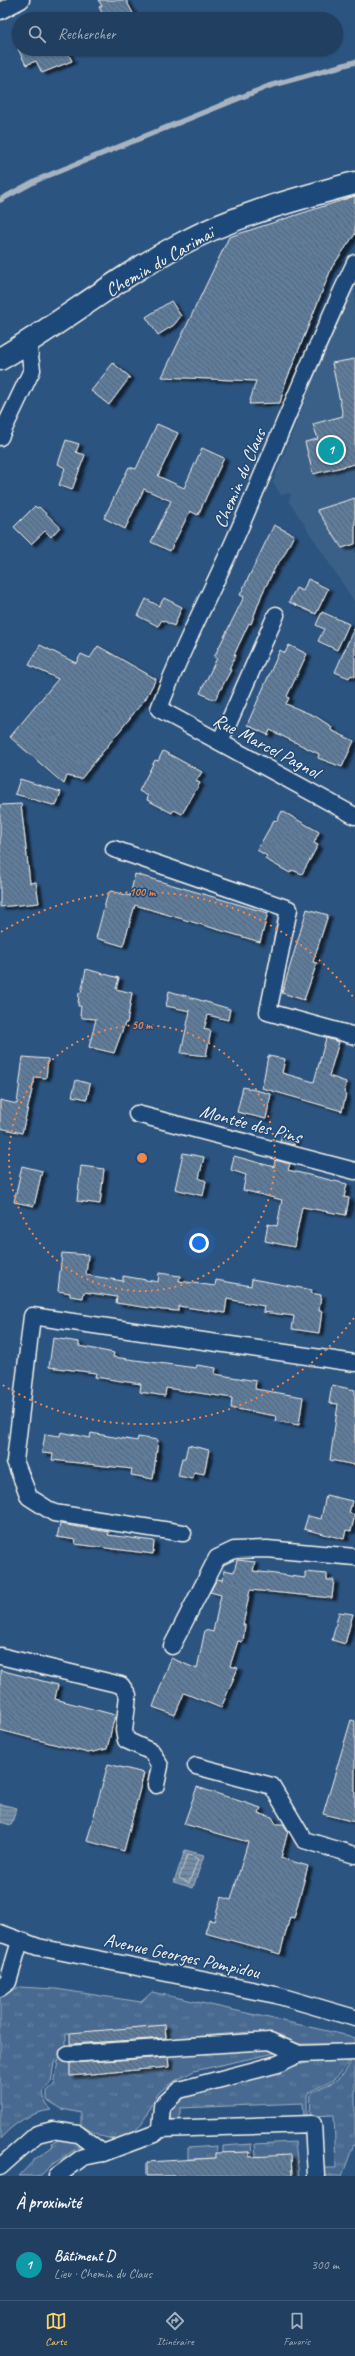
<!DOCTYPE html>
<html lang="fr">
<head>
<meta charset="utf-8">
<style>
  body { margin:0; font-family:Caveat,sans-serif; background:#2d4a6a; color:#f1f3f6 }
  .you { position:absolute; left:199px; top:1243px; width:14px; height:14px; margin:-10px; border:3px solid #fff; border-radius:50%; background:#1a73e8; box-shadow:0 0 0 6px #1a73e833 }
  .badge { display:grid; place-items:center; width:26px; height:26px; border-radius:50%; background:#ffd166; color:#fff; font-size:13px; font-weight:700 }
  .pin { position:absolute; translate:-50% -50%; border:2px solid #fff; box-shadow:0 1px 4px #0006 }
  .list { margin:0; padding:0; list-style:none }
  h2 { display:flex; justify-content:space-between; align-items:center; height:52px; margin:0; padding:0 16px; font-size:17px }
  h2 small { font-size:13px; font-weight:400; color:#a2afbd }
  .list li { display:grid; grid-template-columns:26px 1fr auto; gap:12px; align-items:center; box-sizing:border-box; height:72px; padding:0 16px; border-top:1px solid #3e5876 }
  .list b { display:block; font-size:15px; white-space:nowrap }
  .list p { margin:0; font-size:13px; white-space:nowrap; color:#a2afbd }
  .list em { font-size:13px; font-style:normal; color:#a2afbd }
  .icon { flex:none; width:22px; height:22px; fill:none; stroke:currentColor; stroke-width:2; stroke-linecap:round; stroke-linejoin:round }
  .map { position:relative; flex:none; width:355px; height:2176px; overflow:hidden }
  .search { position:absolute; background:#213f61; box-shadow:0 1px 3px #0004; left:12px; right:12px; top:12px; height:44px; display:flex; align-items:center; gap:10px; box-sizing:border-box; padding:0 14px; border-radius:22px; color:#a2afbd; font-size:15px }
  .sheet { height:124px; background:#213f61 }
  nav { display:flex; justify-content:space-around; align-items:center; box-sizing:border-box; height:56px; border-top:1px solid #3e5876; background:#213f61; font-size:11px; color:#a2afbd }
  nav a { display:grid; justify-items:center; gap:2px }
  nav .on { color:#ffd166 }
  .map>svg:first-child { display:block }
  .built { fill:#3b6088 }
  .grass { fill:url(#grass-tufts); stroke:#9eaebc }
  .water { fill:url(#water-rules); stroke:#a7b4c0 }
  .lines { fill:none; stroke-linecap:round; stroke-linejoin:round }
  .shore { stroke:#c0c9ce; stroke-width:1 }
  .stream { stroke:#a7b4c0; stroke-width:5.5 }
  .building { fill:url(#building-back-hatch); stroke:#f4f1e8; filter:url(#shadow) }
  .street-casing { stroke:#f4f1e8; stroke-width:19 }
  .secondary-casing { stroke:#f4f1e8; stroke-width:25 }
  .street { stroke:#1f4a7a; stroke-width:16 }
  .secondary { stroke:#1f4a7a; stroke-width:22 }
  .ring { fill:none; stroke:#ec874e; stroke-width:2; stroke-dasharray:2 4 }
  .labels { text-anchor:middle; stroke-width:3; stroke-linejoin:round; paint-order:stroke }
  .street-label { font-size:19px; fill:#f4f1e8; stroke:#1f4a7a }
  .centre { fill:#ec874e; stroke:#1f4a7a; stroke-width:2 }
  .ring-label { font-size:12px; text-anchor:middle; font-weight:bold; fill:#ec874e; stroke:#1f4a7a; stroke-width:3; stroke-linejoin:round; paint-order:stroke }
</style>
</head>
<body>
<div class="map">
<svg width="355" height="2176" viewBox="0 0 355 2176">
  <defs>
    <pattern id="grass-tufts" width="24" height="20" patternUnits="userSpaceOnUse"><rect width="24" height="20" fill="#496b90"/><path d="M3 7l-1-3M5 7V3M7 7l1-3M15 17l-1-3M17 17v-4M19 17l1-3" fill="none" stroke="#6481a0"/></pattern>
    <pattern id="water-rules" width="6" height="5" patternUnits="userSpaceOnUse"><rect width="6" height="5" fill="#738ca6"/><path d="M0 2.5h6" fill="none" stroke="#647484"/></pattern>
    <pattern id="building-back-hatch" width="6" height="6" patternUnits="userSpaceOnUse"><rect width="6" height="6" fill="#5e7b9a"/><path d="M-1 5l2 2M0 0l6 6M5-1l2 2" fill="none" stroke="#556474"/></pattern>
    <filter id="shadow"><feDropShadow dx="4.5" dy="2.5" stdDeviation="1" flood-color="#0009"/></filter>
  </defs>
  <rect width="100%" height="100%" fill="#2c5481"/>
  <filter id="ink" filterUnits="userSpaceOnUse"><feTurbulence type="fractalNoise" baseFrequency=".025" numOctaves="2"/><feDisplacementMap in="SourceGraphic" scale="8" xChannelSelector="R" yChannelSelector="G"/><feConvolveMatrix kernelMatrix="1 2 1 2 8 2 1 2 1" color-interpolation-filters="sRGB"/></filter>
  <g filter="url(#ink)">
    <!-- built -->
    <polygon class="built" points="355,275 355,603 289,501 291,493 281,495 273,482"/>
    <!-- grass -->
    <g class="grass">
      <path d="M19,1987L56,1989L141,2002L152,1992L350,2036L355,2038V2044H300L276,2037L252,2035L250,2032L167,2039L165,2025L66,2034V2050L54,2063L51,2082L43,2092L45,2103L52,2110C31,2112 14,2123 0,2139V1997Z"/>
      <path d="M211,2049H275V2053L194,2071C183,2077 166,2084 158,2094C152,2101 149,2110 145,2118C127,2149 106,2141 81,2125V2113L62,2109L47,2100V2091L54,2085L58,2061L66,2056L70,2062V2076L169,2067L168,2054Z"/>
      <path d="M355,2059V2141L342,2176H324L323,2168H336L334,2115L310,2116L311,2093C328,2084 344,2081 351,2060Z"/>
      <path d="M349,2061C338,2081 328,2082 309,2092L307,2096V2116H304L303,2103L180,2108V2123L171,2119C166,2107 172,2103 181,2095L310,2062Z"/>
      <polygon points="57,2136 79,2141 79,2147 53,2164 40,2176 19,2176 35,2159 52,2147 51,2143 57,2141"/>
      <polygon points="295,2142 299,2176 292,2176 291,2156 256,2157 255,2144"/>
      <polygon points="251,2144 252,2157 249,2157 249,2152 223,2153 223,2146"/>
      <polygon points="217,2146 216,2158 188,2159 188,2148"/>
    </g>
    <!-- water -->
    <g class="water">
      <polygon points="0,1804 17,1808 11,1825 0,1822"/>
      <polygon points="185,1850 204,1855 193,1888 174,1882"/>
    </g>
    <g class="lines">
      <!-- shore -->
      <polygon class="shore" points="189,1855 198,1859 189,1883 179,1878 187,1856"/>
      <!-- stream -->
      <polyline class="stream" points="0,200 37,180 269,86 355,62"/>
    </g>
    <!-- building -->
    <g class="building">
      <polygon points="98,0 126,0 136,19 105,19 99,7 102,6"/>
      <polygon points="18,49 66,49 72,61 42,73 36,61 26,65"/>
      <polygon points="355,196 355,234 332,267 285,384 280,403 249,404 256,381 162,377 229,237"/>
      <polygon points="171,301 181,316 174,325 158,335 146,317"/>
      <polygon points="355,359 355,464 313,474 305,442 318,439 313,424 343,416 332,363"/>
      <polygon points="113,363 130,377 109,405 91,391"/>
      <polygon points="157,424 178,433 158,476 184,488 202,448 224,458 198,515 190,511 170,551 151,542 171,501 144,489 125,529 104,518 129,467 136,469"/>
      <polygon points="66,440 79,444 76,452 85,455 72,490 59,485 65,468 58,464"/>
      <polygon points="355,498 355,544 342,548 317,510"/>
      <polygon points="35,506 37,508 39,507 60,527 51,537 45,531 31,544 14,527"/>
      <polygon points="274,525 294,535 283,557 276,566 262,594 251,624 249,623 234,655 236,655 229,669 231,670 215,700 200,693 217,658 214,657 244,597 240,595"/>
      <polygon points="308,579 328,589 316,614 289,602 296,588 303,591"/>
      <polygon points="164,598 182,607 174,626 162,620 158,626 138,616 146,599 159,606"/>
      <polygon points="322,612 349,624 337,650 318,641 324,629 316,625"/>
      <polygon points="355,626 355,677 351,675 349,678 335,672"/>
      <polygon points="40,645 76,663 81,654 90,658 98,646 156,679 146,698 81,779 67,776 64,784 10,737 58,679 29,665"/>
      <polygon points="289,645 307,654 287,696 289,698 286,704 315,716 332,727 331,730 354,741 342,767 318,758 319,754 270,730 268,735 247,725 280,650 285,653"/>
      <polygon points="163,751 202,772 196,781 200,783 182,814 174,810 172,813 147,800 148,796 139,791 155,760 158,761"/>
      <polygon points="20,779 61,792 56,806 15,794"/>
      <polygon points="21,804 30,883 36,882 39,903 0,907 0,805"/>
      <polygon points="282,811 319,832 314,843 318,845 302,874 292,870 290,873 265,859 267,856 257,850 274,820 277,821"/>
      <polygon points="135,874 268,913 260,942 135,905 123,946 96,938 108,893 111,891 130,896"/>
      <polygon points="307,909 328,915 313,962 317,963 304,1000 282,993"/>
      <polygon points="86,969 119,978 116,989 132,993 127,1023 125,1023 114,1053 89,1047 96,1019 83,1018 80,1016 81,1006 78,1006 79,992 81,993"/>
      <polygon points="169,991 230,1009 228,1020 208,1015 204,1029 211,1031 206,1056 181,1053 190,1011 166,1006"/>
      <polygon points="326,1038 339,1042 329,1076 346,1082 344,1093 346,1094 342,1111 262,1088 268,1056 285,1059 282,1073 314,1082"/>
      <polygon points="23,1057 48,1059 46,1078 35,1077 22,1133 0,1128 0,1100 17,1104"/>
      <polygon points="76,1080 90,1084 87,1099 72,1096"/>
      <polygon points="243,1087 271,1094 266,1119 237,1112"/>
      <polygon points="282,1135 296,1139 294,1145 280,1142"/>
      <polygon points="183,1153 204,1157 199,1178 206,1181 203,1196 175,1189"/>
      <polygon points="234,1156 274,1167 275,1160 290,1164 288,1170 347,1184 344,1197 349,1198 346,1215 302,1207 294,1247 265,1241 268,1224 277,1226 282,1200 243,1190 246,1175 231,1170"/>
      <polygon points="22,1166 42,1171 34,1206 14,1202"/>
      <polygon points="81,1166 104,1169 100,1204 77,1201"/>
      <polygon points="62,1253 88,1255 86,1275 123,1281 123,1276 158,1282 159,1273 180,1276 179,1281 215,1286 216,1280 251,1286 252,1279 312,1290 311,1293 321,1295 319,1311 322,1311 319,1333 292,1329 294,1316 263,1312 264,1306 227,1299 225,1313 178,1306 178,1311 163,1310 116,1303 117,1297 84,1292 83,1298 70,1296 70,1293 58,1291"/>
      <polygon points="53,1338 79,1342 79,1346 114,1353 113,1357 196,1368 197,1365 216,1368 215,1374 256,1381 255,1389 303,1397 299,1425 275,1421 276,1416 231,1408 232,1398 166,1388 165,1396 140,1392 141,1384 95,1377 96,1373 49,1367"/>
      <polygon points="332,1385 355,1390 355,1465 330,1460 338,1404 329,1403"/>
      <polygon points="61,1432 90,1438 91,1433 137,1441 138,1437 158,1440 153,1479 131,1475 132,1469 52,1460 53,1454 42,1453 45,1434 60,1436"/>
      <polygon points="188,1445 209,1450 204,1474 194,1472 193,1479 178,1476 182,1458 185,1458"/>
      <polygon points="326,1495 352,1501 349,1513 355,1515 351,1531 346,1530 344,1539 304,1529 308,1516 321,1519"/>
      <polygon points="60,1524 109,1532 108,1535 154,1541 153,1554 75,1544 76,1540 57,1537"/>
      <polygon points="237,1560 255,1562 253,1571 305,1578 305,1572 327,1574 327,1580 334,1580 332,1598 250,1590 243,1625 245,1625 243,1642 238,1641 230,1666 238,1668 221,1708 184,1693 175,1715 153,1707 171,1658 197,1669 205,1630 213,1632 221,1595 210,1592 217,1579 223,1580 224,1570 234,1572"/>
      <polygon points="339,1612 353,1614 345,1644 332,1640"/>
      <polygon points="0,1670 58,1685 55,1699 115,1715 107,1749 88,1753 0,1730"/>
      <polygon points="351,1720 355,1721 355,1822 323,1814"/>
      <polygon points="108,1764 144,1773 124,1851 87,1841"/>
      <polygon points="197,1787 261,1808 259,1814 272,1817 276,1824 283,1824 288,1831 281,1858 308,1866 294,1918 290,1917 280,1954 205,1933 209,1920 214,1921 221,1897 231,1900 248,1842 184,1824"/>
      <polygon points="165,2025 166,2038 70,2044 70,2033"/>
      <polygon points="168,2057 169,2067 70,2076 70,2063"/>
      <polygon points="249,2152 249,2157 291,2155 292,2176 147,2176 147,2162 216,2158 216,2153"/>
    </g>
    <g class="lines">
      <defs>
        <g id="street">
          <polyline points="0,11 21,0"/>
          <path d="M355,263C313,351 277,442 238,532C212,592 181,648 159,709L355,816"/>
          <polyline points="0,437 32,370 28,343"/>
          <polyline points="220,742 276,615"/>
          <polyline points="114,849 289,909 268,1012 355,1036"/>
          <polyline points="137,1114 355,1171"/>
          <polyline points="183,1533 54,1513 29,1497 15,1461 32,1316 355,1363"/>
          <polyline points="172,1646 217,1558 234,1550 267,1549 355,1557"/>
          <polyline points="0,1656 121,1685 128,1695 124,1730 126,1740 152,1752 160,1766 156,1785"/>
          <polyline points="196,1766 272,1786 304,1840 355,1855"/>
          <polyline points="0,1933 38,1947 276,1995 355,2018"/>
          <polyline points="0,1988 8,1982 20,1941"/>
          <polyline points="68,2054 270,2041 299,2054"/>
          <polyline points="160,2129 313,2124 316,2176"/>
          <polyline points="0,2167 37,2134 53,2130 78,2134 103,2153"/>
          <polyline points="57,2176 83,2157 103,2153 154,2134 160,2129 162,2106 179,2090 278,2064 299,2054 355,2052"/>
        </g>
        <path id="secondary" d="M0,359C62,323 118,277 181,244C235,215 296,199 355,183"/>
      </defs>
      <!-- street casing -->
      <use href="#street" class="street-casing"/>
      <!-- secondary casing -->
      <use href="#secondary" class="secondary-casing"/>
      <!-- street -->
      <use href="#street" class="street"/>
      <!-- secondary -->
      <use href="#secondary" class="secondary"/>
    </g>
  </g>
  <!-- distance rings -->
  <g class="ring">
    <circle cx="142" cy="1158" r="133"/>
    <path d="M354 1318A266 266 0 0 1 1 1384M1 932A266 266 0 0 1 354 998"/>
  </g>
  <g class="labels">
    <!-- street labels -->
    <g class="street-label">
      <text transform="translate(159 261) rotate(-30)" y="7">Chemin du Carimaï</text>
      <text transform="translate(239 478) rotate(-67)" y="7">Chemin du Claus</text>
      <text transform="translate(267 745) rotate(28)" y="7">Rue Marcel Pagnol</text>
      <text transform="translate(251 1123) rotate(15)" y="7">Montée des Pins</text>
      <text transform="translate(182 1955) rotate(12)" y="7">Avenue Georges Pompidou</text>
    </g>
  </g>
  <circle cx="142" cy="1158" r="6" class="centre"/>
  <g class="ring-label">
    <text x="142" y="896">100 m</text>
    <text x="142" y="1029">50 m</text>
  </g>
</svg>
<div class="you"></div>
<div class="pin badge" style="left:331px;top:450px;background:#0f9aa8">1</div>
<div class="search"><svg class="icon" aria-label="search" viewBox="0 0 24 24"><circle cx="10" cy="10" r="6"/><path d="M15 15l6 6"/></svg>Rechercher</div>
</div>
<section class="sheet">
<h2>À proximité<small></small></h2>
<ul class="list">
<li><span class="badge" style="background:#0f9aa8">1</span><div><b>Bâtiment D</b><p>Lieu · Chemin du Claus</p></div><em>300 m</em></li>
</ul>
</section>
<nav>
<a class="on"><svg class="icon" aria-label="map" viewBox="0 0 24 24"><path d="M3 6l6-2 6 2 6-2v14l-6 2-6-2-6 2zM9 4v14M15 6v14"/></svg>Carte</a>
<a><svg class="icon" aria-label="directions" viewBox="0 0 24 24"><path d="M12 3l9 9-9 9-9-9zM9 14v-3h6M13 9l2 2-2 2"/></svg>Itinéraire</a>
<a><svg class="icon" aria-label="saved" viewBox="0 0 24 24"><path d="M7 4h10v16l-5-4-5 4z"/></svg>Favoris</a>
</nav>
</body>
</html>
